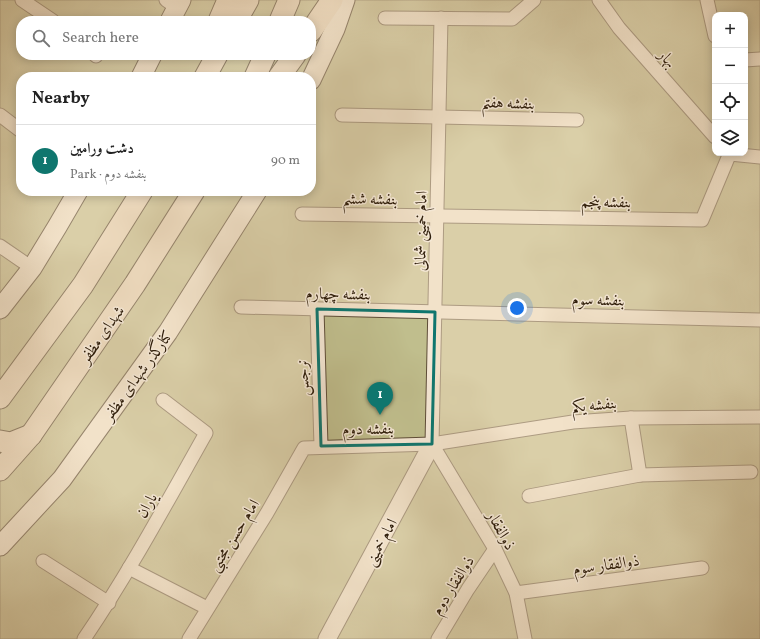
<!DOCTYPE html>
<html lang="en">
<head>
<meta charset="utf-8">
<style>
  body { margin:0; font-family:Vollkorn,Amiri,serif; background:#f2f2f2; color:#222 }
  .controls { position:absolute; right:12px; top:12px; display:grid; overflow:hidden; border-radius:8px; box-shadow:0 2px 10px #0003 }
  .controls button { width:36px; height:36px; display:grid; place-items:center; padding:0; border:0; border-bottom:1px solid #e0e0e0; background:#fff; color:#222; font:20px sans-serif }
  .you { position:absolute; left:517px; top:308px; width:14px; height:14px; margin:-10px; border:3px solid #fff; border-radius:50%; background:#1a73e8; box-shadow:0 0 0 6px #1a73e833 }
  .badge { display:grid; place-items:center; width:26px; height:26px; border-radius:50%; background:#0f766e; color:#fff; font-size:13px; font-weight:700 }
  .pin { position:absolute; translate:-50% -33px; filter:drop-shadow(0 1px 2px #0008) }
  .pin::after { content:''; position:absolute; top:21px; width:14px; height:12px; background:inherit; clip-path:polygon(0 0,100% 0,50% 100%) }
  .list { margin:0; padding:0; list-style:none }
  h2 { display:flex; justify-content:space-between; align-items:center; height:52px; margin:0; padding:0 16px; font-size:17px }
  h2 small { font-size:13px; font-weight:400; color:#767676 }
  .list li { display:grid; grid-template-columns:26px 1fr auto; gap:12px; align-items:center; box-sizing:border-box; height:72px; padding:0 16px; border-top:1px solid #e0e0e0 }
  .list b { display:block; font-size:15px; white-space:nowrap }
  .list p { margin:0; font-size:13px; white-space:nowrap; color:#767676 }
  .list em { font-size:13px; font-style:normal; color:#767676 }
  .icon { flex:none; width:22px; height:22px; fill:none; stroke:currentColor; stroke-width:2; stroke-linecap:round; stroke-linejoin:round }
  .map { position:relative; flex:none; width:760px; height:639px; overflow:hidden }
  .search { position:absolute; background:#fff; box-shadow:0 2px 10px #0003; left:16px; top:16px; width:300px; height:44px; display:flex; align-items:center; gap:10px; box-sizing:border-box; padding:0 14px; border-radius:16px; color:#767676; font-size:15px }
  .panel { position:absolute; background:#fff; box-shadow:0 2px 10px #0003; left:16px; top:72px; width:300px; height:124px; border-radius:16px }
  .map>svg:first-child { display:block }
  .green { fill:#c0be8d; stroke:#776e4c; fill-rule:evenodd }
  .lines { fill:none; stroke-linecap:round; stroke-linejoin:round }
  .minor-casing { stroke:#5e4d38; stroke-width:15 }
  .tertiary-casing { stroke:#5e4d38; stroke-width:19 }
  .secondary-casing { stroke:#2e1d0a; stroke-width:21 }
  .primary-casing { stroke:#2e1d0a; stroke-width:23 }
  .minor { stroke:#f5e8d6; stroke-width:13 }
  .tertiary { stroke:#f5e8d6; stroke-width:17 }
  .secondary { stroke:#f5e8d6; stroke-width:19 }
  .primary { stroke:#efdcc0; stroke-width:21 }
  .marked { fill:none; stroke:#0f766e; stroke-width:3; stroke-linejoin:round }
  .labels { text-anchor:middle; stroke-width:3; stroke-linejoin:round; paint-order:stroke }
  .street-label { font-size:16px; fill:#2e1d0a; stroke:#f5e8d6 }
</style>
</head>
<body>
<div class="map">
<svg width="760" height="639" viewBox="0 0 760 639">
  <rect width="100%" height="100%" fill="#efdcc0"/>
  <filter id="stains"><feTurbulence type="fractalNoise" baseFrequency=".005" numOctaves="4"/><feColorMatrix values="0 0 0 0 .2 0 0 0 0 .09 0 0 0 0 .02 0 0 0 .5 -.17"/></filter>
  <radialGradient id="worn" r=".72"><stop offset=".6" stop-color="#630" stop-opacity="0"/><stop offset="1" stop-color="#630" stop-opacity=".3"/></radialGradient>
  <!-- green -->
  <path class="green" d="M0,0H760V639H0ZM715,15H745V153H715ZM21,21H311V55H21ZM21,77H311V191H21Z"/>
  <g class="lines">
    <defs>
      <g id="minor">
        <polyline points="22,0 53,21"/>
        <polyline points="166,0 177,8"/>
        <polyline points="599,0 619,28 715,137"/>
        <polyline points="707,0 715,36"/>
        <polyline points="385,18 512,19 534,0"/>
        <polyline points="95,55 96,56"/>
        <polyline points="745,60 760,59"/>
        <polyline points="0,115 21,131"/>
        <polyline points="342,115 577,120"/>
        <polyline points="730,154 760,157"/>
        <polyline points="302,214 702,220 730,153"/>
        <polyline points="0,246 32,268"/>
        <polyline points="241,307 760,320"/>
        <polyline points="317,309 321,446"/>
        <polyline points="631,418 640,475"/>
        <polyline points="432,444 441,18"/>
        <polyline points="432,444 495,549 516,593 525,639"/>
        <polyline points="529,496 640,475 751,472"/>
        <polyline points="43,561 109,603"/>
        <polyline points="129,568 207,608"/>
        <polyline points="516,593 702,568"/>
        <path d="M84,639C129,573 167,502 206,433L163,400"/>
        <polyline points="189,639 267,513 304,448 432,444 573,422 631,418 760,417"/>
        <polyline points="438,639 468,589 495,549"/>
      </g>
      <polyline id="tertiary" points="327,639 432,444"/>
      <g id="secondary">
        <polyline points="170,21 181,0"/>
        <polyline points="141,77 152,55"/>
        <polyline points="311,80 335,29 345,0"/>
        <polyline points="0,309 32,268 57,227 78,191"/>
        <polyline points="0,546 62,479 168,332 257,191"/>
      </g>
      <g id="primary">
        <polyline points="219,21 228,0"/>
        <polyline points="236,21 248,0"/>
        <polyline points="280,21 289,0"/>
        <polyline points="311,31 332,0"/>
        <polyline points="205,77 217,55"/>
        <polyline points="255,77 265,55"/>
        <polyline points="279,77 295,55"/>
        <polyline points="0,398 83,285 142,191"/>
        <polyline points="0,441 11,443 31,435"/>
        <polyline points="0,470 31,435 135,284 194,191"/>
      </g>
    </defs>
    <!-- minor casing -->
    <use href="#minor" class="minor-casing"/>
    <!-- tertiary casing -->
    <use href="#tertiary" class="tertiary-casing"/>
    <!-- secondary casing -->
    <use href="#secondary" class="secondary-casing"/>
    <!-- primary casing -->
    <use href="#primary" class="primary-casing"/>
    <!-- minor -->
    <use href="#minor" class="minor"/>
    <!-- tertiary -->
    <use href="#tertiary" class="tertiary"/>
    <!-- secondary -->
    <use href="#secondary" class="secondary"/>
    <!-- primary -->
    <use href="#primary" class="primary"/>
  </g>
  <!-- marked area -->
  <path d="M0 0H760V639H0ZM317,309L435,312L432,444L321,446Z" fill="#efdcc0" fill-opacity=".55" fill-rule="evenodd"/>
  <path class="marked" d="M317,309L435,312L432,444L321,446Z"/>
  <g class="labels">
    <!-- street labels -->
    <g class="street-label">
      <text transform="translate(668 58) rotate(49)" y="6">بهار</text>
      <text transform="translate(508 102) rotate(2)" y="6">بنفشه هفتم</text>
      <text transform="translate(370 198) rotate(1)" y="6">بنفشه ششم</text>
      <text transform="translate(606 201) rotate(1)" y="6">بنفشه پنجم</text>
      <text transform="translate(420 231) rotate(-89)" y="6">امام خمینی شمالی</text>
      <text transform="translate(338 293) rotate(1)" y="6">بنفشه چهارم</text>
      <text transform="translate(598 299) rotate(1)" y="6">بنفشه سوم</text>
      <text transform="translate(101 334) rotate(-55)" y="6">شهدای مظفر</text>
      <text transform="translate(137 375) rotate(-54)" y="6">کنارگذر شهدای مظفر</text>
      <text transform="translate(302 378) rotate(-92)" y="6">نرجس</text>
      <text transform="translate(594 404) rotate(-5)" y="6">بنفشه یکم</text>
      <text transform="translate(368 428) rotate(-1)" y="6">بنفشه دوم</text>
      <text transform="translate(146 505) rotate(-60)" y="6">یاران</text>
      <text transform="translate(502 530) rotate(61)" y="6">ذوالفقار</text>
      <text transform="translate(233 535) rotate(-58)" y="6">امام حسن مجتبی</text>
      <text transform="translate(380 542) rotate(-62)" y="6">امام خمینی</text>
      <text transform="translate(606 564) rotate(-8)" y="6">ذوالفقار سوم</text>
      <text transform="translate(452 585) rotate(-58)" y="6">ذوالفقار دوم</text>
    </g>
  </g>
  <rect width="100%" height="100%" filter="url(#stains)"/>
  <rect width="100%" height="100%" fill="url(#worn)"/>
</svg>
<div class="controls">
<button>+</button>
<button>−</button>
<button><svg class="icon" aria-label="locate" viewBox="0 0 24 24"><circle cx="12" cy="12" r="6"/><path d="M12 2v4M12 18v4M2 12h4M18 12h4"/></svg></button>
<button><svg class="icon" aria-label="layers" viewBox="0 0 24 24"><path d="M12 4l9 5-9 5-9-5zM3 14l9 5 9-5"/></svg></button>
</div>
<div class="you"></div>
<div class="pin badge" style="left:380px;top:415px">1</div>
<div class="search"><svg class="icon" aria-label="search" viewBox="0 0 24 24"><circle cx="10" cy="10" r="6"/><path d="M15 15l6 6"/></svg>Search here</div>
<section class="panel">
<h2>Nearby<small></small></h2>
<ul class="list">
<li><span class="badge">1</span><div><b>دشت ورامین</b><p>Park · بنفشه دوم</p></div><em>90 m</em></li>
</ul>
</section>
</div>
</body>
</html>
